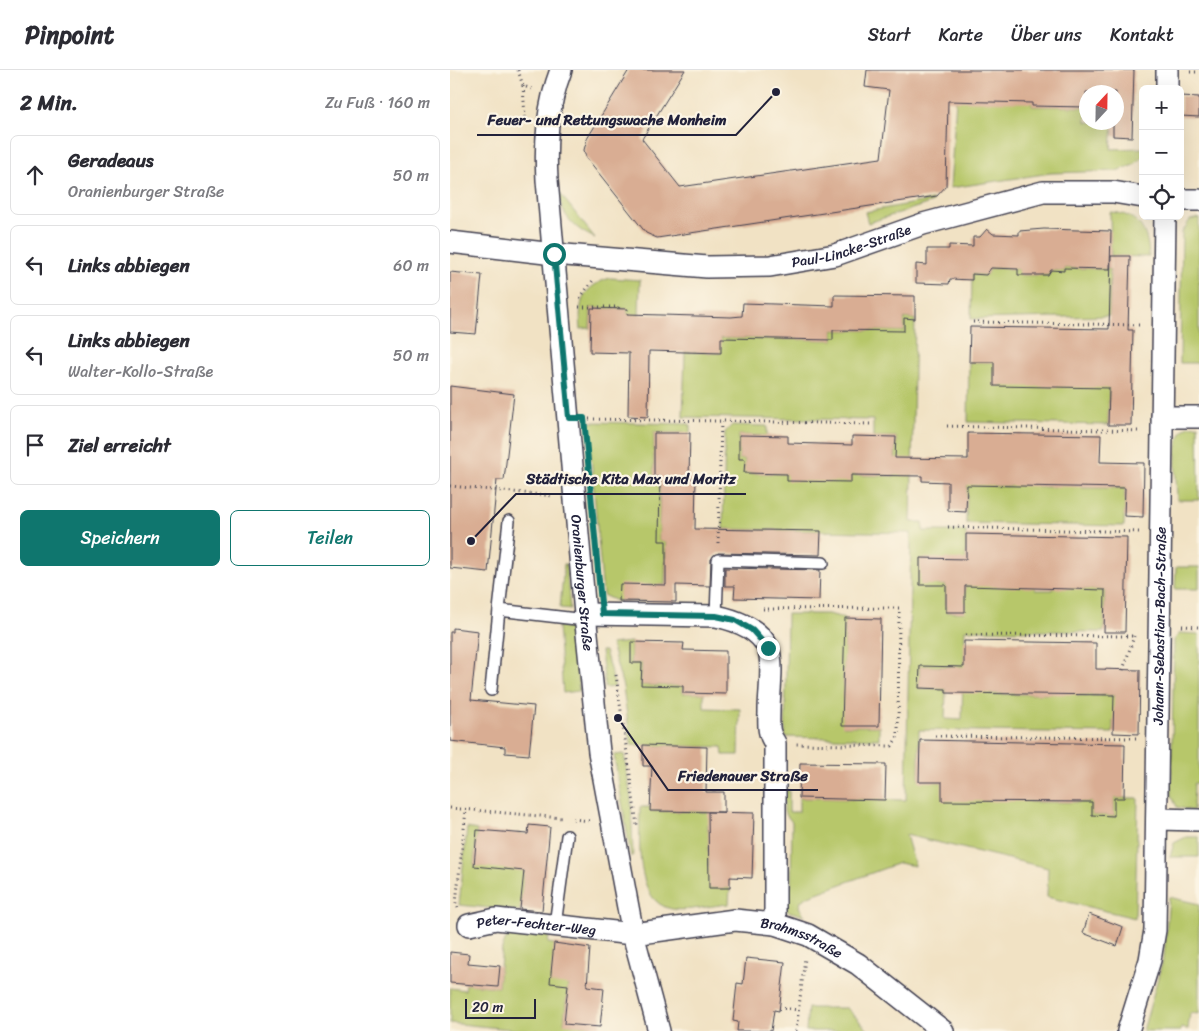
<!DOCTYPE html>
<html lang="de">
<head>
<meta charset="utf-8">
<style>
  body { margin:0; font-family:Sriracha,sans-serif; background:#f2f2f3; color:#2b2b33 }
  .controls { position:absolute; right:15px; top:15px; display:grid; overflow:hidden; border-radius:8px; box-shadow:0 5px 20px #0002 }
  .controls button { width:45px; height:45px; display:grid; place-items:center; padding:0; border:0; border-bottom:1px solid #e1e1e2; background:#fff; color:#2b2b33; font:25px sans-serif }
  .compass { position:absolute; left:629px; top:15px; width:45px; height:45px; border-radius:50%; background:#fff; box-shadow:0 5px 20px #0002; rotate:22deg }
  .scale { position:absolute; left:15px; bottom:12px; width:71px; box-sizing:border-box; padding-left:5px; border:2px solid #22223b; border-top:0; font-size:14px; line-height:18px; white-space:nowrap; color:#22223b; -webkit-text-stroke:4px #fcf5e5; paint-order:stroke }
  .stop { position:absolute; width:15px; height:15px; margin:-11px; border:4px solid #0f766e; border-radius:50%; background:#fff }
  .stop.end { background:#0f766e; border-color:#fff; box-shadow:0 1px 5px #0008 }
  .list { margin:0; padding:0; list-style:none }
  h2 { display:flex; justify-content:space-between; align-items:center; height:65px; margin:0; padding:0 20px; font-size:21px }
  h2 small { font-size:16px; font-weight:400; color:#7c7c81 }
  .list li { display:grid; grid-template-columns:32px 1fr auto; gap:15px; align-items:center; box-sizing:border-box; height:80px; margin:0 10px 10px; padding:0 10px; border:1px solid #e1e1e2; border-radius:8px }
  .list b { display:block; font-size:19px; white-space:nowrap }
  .list p { margin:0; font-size:16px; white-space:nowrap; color:#7c7c81 }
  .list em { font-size:16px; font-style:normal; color:#7c7c81 }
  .actions { display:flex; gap:10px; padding:15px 20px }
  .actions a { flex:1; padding:11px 0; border:1px solid #0f766e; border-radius:8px; text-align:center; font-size:18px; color:#0f766e }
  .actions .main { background:#0f766e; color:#fff }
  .icon { flex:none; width:28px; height:28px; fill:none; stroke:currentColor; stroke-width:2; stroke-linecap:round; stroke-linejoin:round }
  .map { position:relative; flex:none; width:749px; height:961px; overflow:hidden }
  header { display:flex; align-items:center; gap:30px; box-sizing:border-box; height:70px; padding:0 25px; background:#fff; border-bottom:1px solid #e1e1e2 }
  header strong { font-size:24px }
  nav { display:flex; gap:28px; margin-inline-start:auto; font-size:18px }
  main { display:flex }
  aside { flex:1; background:#fff }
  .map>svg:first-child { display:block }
  .green { fill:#b7c76a; stroke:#6c7452; fill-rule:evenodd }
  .building { fill:#d9ad93 }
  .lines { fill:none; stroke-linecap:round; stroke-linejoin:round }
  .lane-casing { stroke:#413f50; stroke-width:14 }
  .street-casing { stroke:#413f50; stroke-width:24 }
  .path { stroke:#413f50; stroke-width:3; stroke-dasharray:1 4; stroke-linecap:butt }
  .lane { stroke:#fff; stroke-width:11 }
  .street { stroke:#fff; stroke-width:21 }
  .route { stroke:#0f766e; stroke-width:6 }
  .labels { text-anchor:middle; stroke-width:4.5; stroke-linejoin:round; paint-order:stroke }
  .street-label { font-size:14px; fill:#22223b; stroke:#fcf5e5 }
  .leader { fill:none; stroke:#22223b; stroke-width:2 }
  .callout-dot { fill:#22223b; stroke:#fcf5e5; stroke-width:2 }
  .callout-label { font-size:15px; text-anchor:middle; font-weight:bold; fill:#22223b; stroke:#fcf5e5; stroke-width:4.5; stroke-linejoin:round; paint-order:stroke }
</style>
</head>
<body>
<header>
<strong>Pinpoint</strong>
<nav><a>Start</a><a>Karte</a><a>Über uns</a><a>Kontakt</a></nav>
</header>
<main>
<aside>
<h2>2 Min.<small>Zu Fuß · 160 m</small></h2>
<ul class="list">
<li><svg class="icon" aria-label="ahead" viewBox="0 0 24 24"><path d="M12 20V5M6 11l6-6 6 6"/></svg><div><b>Geradeaus</b><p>Oranienburger Straße</p></div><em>50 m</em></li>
<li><svg class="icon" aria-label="left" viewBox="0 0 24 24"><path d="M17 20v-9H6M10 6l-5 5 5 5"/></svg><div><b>Links abbiegen</b></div><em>60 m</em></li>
<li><svg class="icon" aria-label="left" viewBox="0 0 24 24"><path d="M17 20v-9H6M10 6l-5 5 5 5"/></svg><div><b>Links abbiegen</b><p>Walter-Kollo-Straße</p></div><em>50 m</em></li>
<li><svg class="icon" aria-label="arrive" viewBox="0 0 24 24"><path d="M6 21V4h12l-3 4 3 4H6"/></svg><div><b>Ziel erreicht</b></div></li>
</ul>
<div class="actions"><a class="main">Speichern</a><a>Teilen</a></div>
</aside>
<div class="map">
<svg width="749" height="961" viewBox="0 0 749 961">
  <rect width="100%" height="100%" fill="#fcf5e5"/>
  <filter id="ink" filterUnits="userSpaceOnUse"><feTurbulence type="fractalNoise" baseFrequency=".02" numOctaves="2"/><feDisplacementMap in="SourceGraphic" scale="10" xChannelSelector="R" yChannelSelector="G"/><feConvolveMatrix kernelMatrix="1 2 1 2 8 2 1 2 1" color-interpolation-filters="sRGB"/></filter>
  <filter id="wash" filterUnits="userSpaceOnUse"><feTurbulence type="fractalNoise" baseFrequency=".0096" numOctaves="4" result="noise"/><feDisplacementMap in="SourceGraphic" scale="20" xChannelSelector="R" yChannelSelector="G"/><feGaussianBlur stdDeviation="1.12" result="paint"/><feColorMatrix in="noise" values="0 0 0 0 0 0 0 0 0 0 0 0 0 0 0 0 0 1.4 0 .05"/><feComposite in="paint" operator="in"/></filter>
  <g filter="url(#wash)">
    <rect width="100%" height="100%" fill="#f1e2c4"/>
    <!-- green -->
    <g class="green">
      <polygon points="508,0 582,32 582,36 636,37 636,52 663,53 661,79 693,78 693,86 684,95 666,101 601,103 500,118"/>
      <path d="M108,121L145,168C124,159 110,144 108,121Z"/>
      <polygon points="482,130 483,132 418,153 415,142"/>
      <path d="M660,142C689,144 698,160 699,187L661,186Z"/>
      <polygon points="749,148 749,293 730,293 732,162 740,150"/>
      <polygon points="541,198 568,199 569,205 598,205 601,200 614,201 614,198 660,199 659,246 521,249 522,204 536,205"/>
      <path d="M160,208L190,210L188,282L177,283V239L141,238L140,258L131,259C128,232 132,217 160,208Z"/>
      <path d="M454,248L465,249L461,452H473V461H516V488L586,489L585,520H603L604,489L630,490V519L655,520L654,562L515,560L514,593L540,594V624H601L602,595H627V625L672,626L671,651H663V663L469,660V711L492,712L581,732H642V745L664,746V728H688L685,848L597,827L598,798L456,765L465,796L449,793L356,827L351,831L349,837L355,846L337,841L332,825L341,817L342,752L334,742V720H339V742H349V728L456,730L461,463L273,459L275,362L282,355L317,356V366L289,365V389H295V403L445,406L446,367H423V350L233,347L235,282L270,283L271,268L383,270V260L454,261ZM516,489L514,542H496V515L470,514ZM470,596L513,597L512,650L495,649L496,619L469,618Z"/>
      <polygon points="519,292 544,292 659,314 658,355 518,352"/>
      <polygon points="138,352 240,354 240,363 204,363 204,407 210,407 209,471 216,471 215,515 197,515 197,532 166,531 153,525"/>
      <path d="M748,355L749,430H727C727,413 720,366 737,357C740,355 745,356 748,355Z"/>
      <polygon points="518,386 544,387 544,416 561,416 561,387 589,388 588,417 605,417 605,388 632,388 632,418 675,418 674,456 516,453"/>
      <polygon points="114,494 116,494 120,539 110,538"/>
      <polygon points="726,497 749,497 749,519 725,519"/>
      <polygon points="337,544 378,544 395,548 393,656 429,656 429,669 335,667"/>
      <polygon points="108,556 122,559 129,621 113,623"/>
      <polygon points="730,563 749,564 749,713 744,713 743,741 727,737 721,725 724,570"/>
      <polygon points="181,572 181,593 192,593 191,615 233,616 233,623 254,623 254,638 290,639 289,685 273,685 272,677 181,675 173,617 161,574"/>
      <polygon points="151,581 155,581 165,617 155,618"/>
      <polygon points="174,684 181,728 183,786 181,786 164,685"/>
      <path d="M190,737H201V741L261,742V753L258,754V760L260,761L258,781L260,782L258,795L260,797V818H280L279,834C263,835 237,842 222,839C183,832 190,766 190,737Z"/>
      <polygon points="17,758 27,760 24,795 64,799 68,763 78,765 70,841 9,835"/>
      <polygon points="736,767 749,767 749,787 720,787 724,773"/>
      <polygon points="719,827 749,834 749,944 740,943 738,959 731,958 731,961 693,961 714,886"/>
      <polygon points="61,858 100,862 98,873 104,874 118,915 114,953 141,956 140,961 79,961 0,953 0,918 15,920 16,914 48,917 52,878"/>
      <polygon points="358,938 397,938 419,961 356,961"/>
    </g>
    <g id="blocks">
      <!-- building -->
      <g class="building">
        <polygon points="179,0 235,0 192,69 230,117 431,88 439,20 415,17 417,0 684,0 682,67 663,66 663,52 666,52 666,22 636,22 636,37 582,36 582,33 498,31 496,116 487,126 207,168 196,163 136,87 134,80 137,69"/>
        <polygon points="731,26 749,27 749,47 731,46"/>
        <polygon points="537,159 543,164 569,165 569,161 594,159 661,161 660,199 614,198 614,201 601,200 598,205 568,205 568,199 541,198 536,205 522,204 522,210 500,209 499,214 466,213 466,194 477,195 477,179 499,179 499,175 523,176 523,167 530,167"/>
        <polygon points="661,186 680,186 678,260 683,260 681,355 658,355 659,318 544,316 544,292 519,292 520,257 659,259"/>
        <polygon points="0,202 32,205 26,264 0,262"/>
        <polygon points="384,225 465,226 465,249 454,248 454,261 383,260 383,270 271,268 271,283 199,281 198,347 178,346 179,283 140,282 141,238 178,239 177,244 281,247 292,246 293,233 384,236"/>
        <polygon points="0,316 64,324 54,410 47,410 38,502 0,498"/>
        <polygon points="204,363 240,363 239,408 246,408 245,459 371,461 370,485 268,483 261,489 260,516 226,515 226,532 169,531 170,514 216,515 216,471 209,471 210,407 204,407"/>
        <polygon points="518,363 651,365 650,392 694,393 693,447 674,446 675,418 517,415 516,442 498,441 498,412 472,411 472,406 401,405 401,412 337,411 337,404 294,403 295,389 289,389 289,365 338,366 338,373 402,375 402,366 446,367 445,388 518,389"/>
        <polygon points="516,464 677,467 675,562 654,562 655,520 515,516 515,542 496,542 496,515 470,515 470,488 516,489"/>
        <polygon points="275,498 370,500 369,530 284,528 285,516 275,516"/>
        <polygon points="395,548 431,549 429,656 392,656"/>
        <polygon points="3,558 28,561 21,630 84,636 79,685 55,683 55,677 0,671 0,562 3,562"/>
        <polygon points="514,571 646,573 646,599 690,600 689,664 663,663 664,625 496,623 496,619 469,618 470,596 514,597"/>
        <polygon points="181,572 234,573 233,580 276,581 276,624 233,623 233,616 191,615 192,593 181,593"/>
        <polygon points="470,670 675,674 674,728 664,728 664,746 642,745 642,732 492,731 492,712 469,712"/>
        <polygon points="193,675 257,677 256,722 274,722 274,742 200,741 202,696 193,696"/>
        <polygon points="350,693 436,694 435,730 349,728"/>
        <polygon points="258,742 304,743 302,808 280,807 280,818 259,818"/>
        <polygon points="79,755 100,757 92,841 70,839 74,801 24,796 27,760 78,764"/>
        <polygon points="639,844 673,857 667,876 633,863"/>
        <polygon points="104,873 140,878 137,916 154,918 150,957 114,954 118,915 100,913"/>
        <polygon points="0,882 19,884 18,893 50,896 48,917 0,913"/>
        <polygon points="296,888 335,892 329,941 324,940 321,961 287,961 288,952 283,951 287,913 293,914"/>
      </g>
    </g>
  </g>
  <g filter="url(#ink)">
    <use href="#blocks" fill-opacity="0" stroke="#413f50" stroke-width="1"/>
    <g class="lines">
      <defs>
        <g id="lane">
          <polyline points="59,451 49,540 135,550"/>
          <polyline points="266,546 268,490 373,493"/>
          <polyline points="41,620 49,540"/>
          <polyline points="105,855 117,766"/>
        </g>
        <g id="street">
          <path id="s1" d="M111,0C97,37 95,72 97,110L135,544L149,682L183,864L209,961"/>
          <polyline points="717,19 717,0"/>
          <polyline points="730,130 749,130"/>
          <path id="s2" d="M0,172L104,184L257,197L320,196L385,185L473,154L593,122H663L693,127"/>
          <polyline points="712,347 749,347"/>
          <path d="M135,544L266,546C285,550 309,558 318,578C324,592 319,624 319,640C319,654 317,662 325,673V854"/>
          <polyline points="707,749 749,750"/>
          <path id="s3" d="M19,855L46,849L183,864L285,850L325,854L358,865L408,894L493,961"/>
          <path id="s4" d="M678,961L700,890L705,860L715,146"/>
        </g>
      </defs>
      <!-- lane casing -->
      <use href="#lane" class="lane-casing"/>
      <!-- street casing -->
      <use href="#street" class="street-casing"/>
      <!-- path -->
      <g class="path">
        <polyline points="68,0 73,16 82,19"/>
        <polyline points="740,2 749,2"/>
        <polyline points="73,16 75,47"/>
        <polyline points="130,228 144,209"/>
        <polyline points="129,237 169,237 168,239"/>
        <polyline points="523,252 693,255"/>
        <polyline points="139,349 271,351"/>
        <polyline points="497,356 691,361"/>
        <polyline points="0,416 104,426"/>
        <polyline points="498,457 690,462"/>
        <polyline points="268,473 271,351 421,354"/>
        <polyline points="313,539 449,538 448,666 442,676 346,674"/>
        <polyline points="732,556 749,557"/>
        <polyline points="516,565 686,566"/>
        <polyline points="673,600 684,566"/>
        <polyline points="166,605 187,755"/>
        <polyline points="485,666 686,668"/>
        <polyline points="0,738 112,748"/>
        <polyline points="123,749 140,751"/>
        <polyline points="8,838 6,833 16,740"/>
        <polyline points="329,938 349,940"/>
        <polyline points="346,961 355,888"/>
      </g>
      <!-- lane -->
      <use href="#lane" class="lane"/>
      <!-- street -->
      <use href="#street" class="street"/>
    </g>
  </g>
  <g class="lines" filter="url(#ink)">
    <!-- route -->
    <polyline class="route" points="104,184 119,348 134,348 152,544 266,546 285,550 302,560 318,578"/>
  </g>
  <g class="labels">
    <!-- street labels -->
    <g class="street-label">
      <text dy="5" stroke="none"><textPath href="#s2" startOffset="405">Paul-Lincke-Straße</textPath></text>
      <text dy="5" stroke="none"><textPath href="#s1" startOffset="516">Oranienburger Straße</textPath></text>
      <text dy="5" stroke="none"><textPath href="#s4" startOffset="409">Johann-Sebastian-Bach-Straße</textPath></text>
      <text dy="5" stroke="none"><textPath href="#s3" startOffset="68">Peter-Fechter-Weg</textPath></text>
      <text dy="5" stroke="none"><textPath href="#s3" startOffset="338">Brahmsstraße</textPath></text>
    </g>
  </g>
  <!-- callouts -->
  <path class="leader" d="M326 22L286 65H27M21 471L66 424H296M168 648L218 720H368"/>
  <g class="callout-dot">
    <circle cx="326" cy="22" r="5"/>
    <circle cx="21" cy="471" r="5"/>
    <circle cx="168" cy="648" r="5"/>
  </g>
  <g class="callout-label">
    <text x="157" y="55">Feuer- und Rettungswache Monheim</text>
    <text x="181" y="414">Städtische Kita Max und Moritz</text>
    <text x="293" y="711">Friedenauer Straße</text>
  </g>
</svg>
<div class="controls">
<button>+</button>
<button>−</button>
<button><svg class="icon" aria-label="locate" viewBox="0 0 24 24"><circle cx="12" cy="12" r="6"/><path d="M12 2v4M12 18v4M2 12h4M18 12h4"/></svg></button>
</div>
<svg class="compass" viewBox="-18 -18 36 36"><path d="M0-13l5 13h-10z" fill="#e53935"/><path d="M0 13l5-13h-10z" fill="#7c7c81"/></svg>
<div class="scale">20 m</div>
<div class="stop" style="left:104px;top:184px"></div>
<div class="stop end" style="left:318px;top:578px"></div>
</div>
</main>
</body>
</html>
